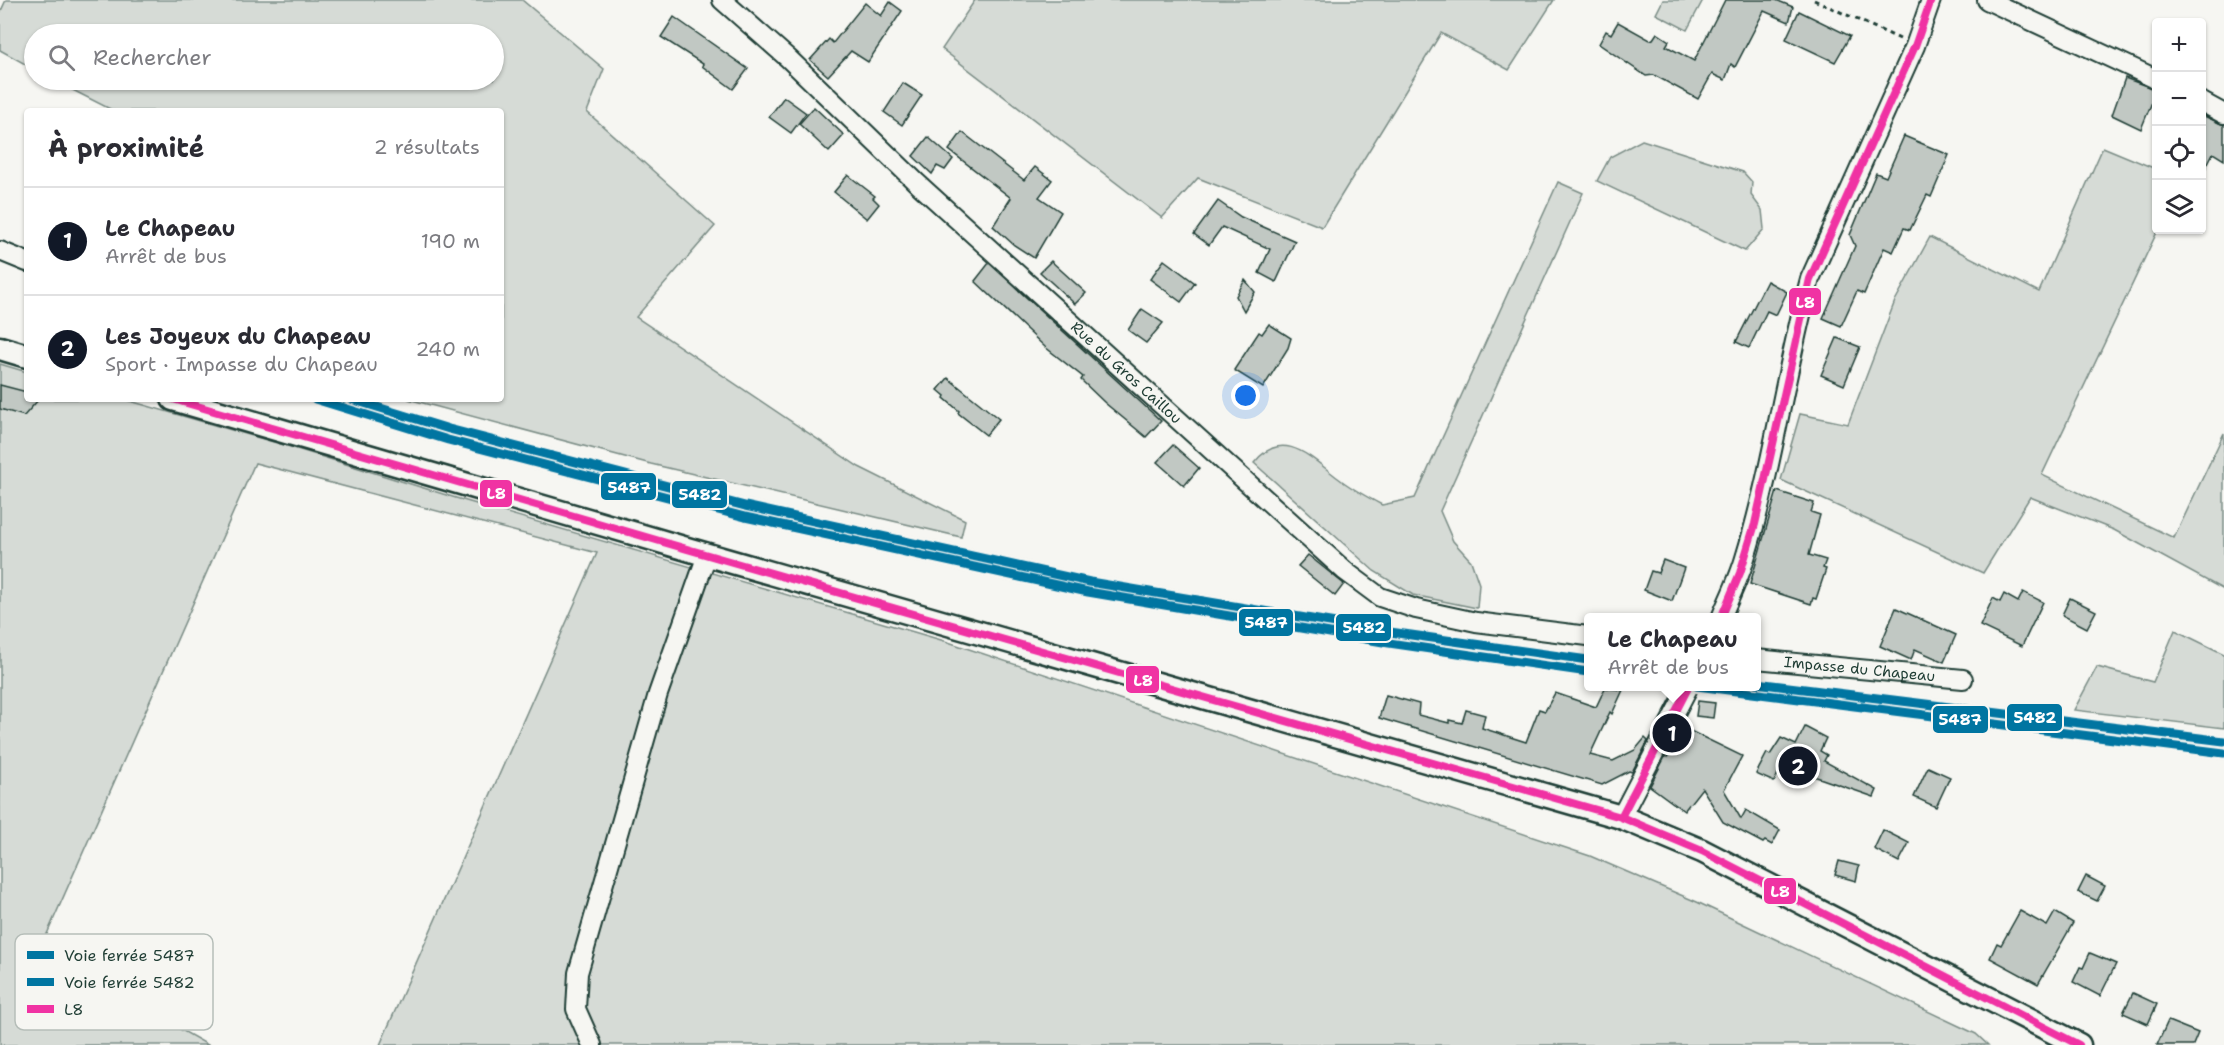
<!DOCTYPE html>
<html lang="fr">
<head>
<meta charset="utf-8">
<style>
  body { margin:0; font-family:"Shantell Sans",sans-serif; background:#f2f2f3; color:#2b2b33 }
  .controls { position:absolute; right:18px; top:18px; display:grid; overflow:hidden; border-radius:6px; box-shadow:0 2px 4px #0004 }
  .controls button { width:54px; height:54px; display:grid; place-items:center; padding:0; border:0; border-bottom:2px solid #e1e1e2; background:#fff; color:#2b2b33; font:30px sans-serif }
  .you { position:absolute; left:1246px; top:396px; width:21px; height:21px; margin:-15px; border:4px solid #fff; border-radius:50%; background:#1a73e8; box-shadow:0 0 0 9px #1a73e833 }
  .badge { display:grid; place-items:center; width:39px; height:39px; border-radius:50%; background:#111827; color:#fff; font-size:20px; font-weight:700 }
  .pin { position:absolute; translate:-50% -50%; border:3px solid #fff; box-shadow:0 2px 6px #0006 }
  .popup { position:absolute; left:1584px; top:613px; width:177px; height:78px; box-sizing:border-box; display:grid; place-content:center; border-radius:6px; background:#fff; filter:drop-shadow(0 2px 4px #0005); font-size:20px; white-space:nowrap; color:#7c7c81 }
  .popup b { font-size:22px; color:#2b2b33 }
  .popup::after { content:''; position:absolute; left:50%; top:100%; margin-left:-12px; border:12px solid transparent; border-top-color:#fff }
  .list { margin:0; padding:0; list-style:none }
  h2 { display:flex; justify-content:space-between; align-items:center; height:78px; margin:0; padding:0 24px; font-size:26px }
  h2 small { font-size:20px; font-weight:400; color:#7c7c81 }
  .list li { display:grid; grid-template-columns:39px 1fr auto; gap:18px; align-items:center; box-sizing:border-box; height:108px; padding:0 24px; border-top:2px solid #e1e1e2 }
  .list b { display:block; font-size:22px; white-space:nowrap }
  .list p { margin:0; font-size:20px; white-space:nowrap; color:#7c7c81 }
  .list em { font-size:20px; font-style:normal; color:#7c7c81 }
  .icon { flex:none; width:33px; height:33px; fill:none; stroke:currentColor; stroke-width:2; stroke-linecap:round; stroke-linejoin:round }
  .map { position:relative; flex:none; width:2224px; height:1045px; overflow:hidden }
  .search { position:absolute; background:#fff; box-shadow:0 2px 4px #0004; left:24px; top:24px; width:480px; height:66px; display:flex; align-items:center; gap:15px; box-sizing:border-box; padding:0 21px; border-radius:33px; color:#7c7c81; font-size:22px }
  .panel { position:absolute; background:#fff; box-shadow:0 2px 4px #0004; left:24px; top:108px; width:480px; height:294px; border-radius:6px }
  .map>svg:first-child { display:block }
  .green { fill:#d6dbd6; stroke:#7a8c85; stroke-width:1.5 }
  .building { fill:#c1c8c3; stroke:#1f3d34; stroke-width:1.5 }
  .lines { fill:none; stroke-linecap:round; stroke-linejoin:round }
  .minor-casing { stroke:#1f3d34; stroke-width:22 }
  .major-casing { stroke:#1f3d34; stroke-width:27 }
  .path { stroke:#1f3d34; stroke-width:3; stroke-dasharray:4.5 4.5; stroke-linecap:butt }
  .minor { stroke:#f6f6f2; stroke-width:18 }
  .major { stroke:#f6f6f2; stroke-width:22 }
  .bus-1-casing { stroke:#f6f6f2; stroke-width:12 }
  .bus-1 { stroke:#f033a3; stroke-width:8 }
  .rail-1-casing { stroke:#f6f6f2; stroke-width:14 }
  .rail-2-casing { stroke:#f6f6f2; stroke-width:14 }
  .rail-1 { stroke:#0075a1; stroke-width:9 }
  .rail-2 { stroke:#0075a1; stroke-width:9 }
  .labels { text-anchor:middle; stroke-width:5; stroke-linejoin:round; paint-order:stroke }
  .street-label { font-size:15px; fill:#1f3d34; stroke:#f6f6f2 }
  .key { fill:#f6f6f2; stroke:#b6beb9; stroke-width:1.5 }
  .key-label { font-size:16px; fill:#1f3d34 }
  .line-badge { stroke:#f6f6f2; stroke-width:2 }
  .badge-label { font-size:16px; text-anchor:middle; font-weight:bold; fill:#fff }
</style>
</head>
<body>
<div class="map">
<svg width="2224" height="1045" viewBox="0 0 2224 1045">
  <rect width="100%" height="100%" fill="#f6f6f2"/>
  <filter id="ink" filterUnits="userSpaceOnUse"><feTurbulence type="fractalNoise" baseFrequency=".0167" numOctaves="2"/><feDisplacementMap in="SourceGraphic" scale="12" xChannelSelector="R" yChannelSelector="G"/><feConvolveMatrix kernelMatrix="1 2 1 2 8 2 1 2 1" color-interpolation-filters="sRGB"/></filter>
  <g filter="url(#ink)">
    <!-- green -->
    <g class="green">
      <polygon points="6,0 522,0 604,69 587,112 715,226 636,317 859,467 965,520 961,537 651,464 408,399 501,399 501,111 114,111 53,80 494,80 494,34 34,34 34,69 0,50 0,13"/>
      <polygon points="975,0 1554,0 1509,70 1441,33 1322,227 1198,178 1162,218 942,49"/>
      <polygon points="1663,0 1703,0 1687,30 1656,14"/>
      <polygon points="1642,140 1743,172 1752,182 1751,195 1762,210 1764,229 1745,251 1597,181 1610,157"/>
      <polygon points="2103,147 2156,169 2158,230 2042,475 2174,538 2224,433 2224,590 2114,530 2030,497 1983,573 1781,480 1800,414 1848,424 1895,301 1930,237 2039,292"/>
      <path d="M1558,182L1583,193L1440,511L1453,541L1471,561L1479,584L1477,608L1413,595L1374,571L1254,463C1283,426 1312,459 1338,478C1352,489 1367,497 1382,505L1415,498Z"/>
      <polygon points="0,364 27,372 27,399 123,399 284,445 456,498 948,642 1590,856 1697,902 1976,1034 1988,1045 380,1045 597,553 255,463 40,950 208,1045 0,1045"/>
      <polygon points="2175,630 2224,654 2224,728 2074,710 2097,667 2153,682"/>
    </g>
    <!-- building -->
    <g class="building">
      <polygon points="1725,0 1776,0 1793,7 1789,22 1764,11 1735,67 1731,64 1725,80 1712,74 1698,99 1654,75 1646,76 1599,44 1606,31 1611,34 1618,22 1650,40 1653,39 1657,33 1669,41 1666,46 1694,61"/>
      <polygon points="890,2 902,11 868,62 851,51 828,76 810,60 829,39 833,43 865,3 881,16"/>
      <polygon points="1799,11 1850,36 1835,62 1786,39"/>
      <polygon points="674,17 748,69 733,89 702,66 703,64 661,37"/>
      <polygon points="2125,78 2157,90 2141,129 2112,115"/>
      <polygon points="903,83 922,95 902,125 884,112"/>
      <polygon points="784,97 806,113 791,133 769,117"/>
      <polygon points="814,107 844,135 829,152 799,124"/>
      <polygon points="2202,115 2224,125 2224,160 2213,153 2202,175"/>
      <polygon points="962,132 1024,180 1035,167 1052,180 1039,197 1061,212 1034,258 1014,245 993,226 1011,198 949,150"/>
      <polygon points="1904,136 1949,155 1931,197 1927,195 1910,230 1904,228 1893,252 1884,248 1864,294 1857,291 1841,326 1823,318 1855,246 1850,235 1876,173 1886,177"/>
      <polygon points="928,137 953,159 945,170 937,166 932,174 913,156"/>
      <polygon points="848,175 875,196 873,198 879,204 867,219 834,192"/>
      <polygon points="1218,201 1241,217 1295,241 1276,282 1259,273 1270,249 1222,227 1209,245 1194,234"/>
      <polygon points="1164,260 1195,283 1181,302 1150,279"/>
      <polygon points="1051,261 1086,293 1075,304 1040,272"/>
      <polygon points="989,263 1161,421 1146,437 1105,403 1081,380 1083,377 1045,347 975,281"/>
      <polygon points="1245,280 1255,292 1244,311 1236,296"/>
      <polygon points="1767,281 1787,292 1776,315 1767,311 1749,348 1736,342"/>
      <polygon points="1142,309 1163,323 1146,343 1128,330"/>
      <polygon points="1269,324 1291,338 1288,348 1263,388 1234,370 1259,332 1262,334"/>
      <polygon points="1837,338 1860,347 1844,385 1821,375"/>
      <polygon points="948,378 999,419 986,435 958,413 959,411 944,398 945,396 938,390"/>
      <polygon points="0,385 27,392 27,399 39,399 24,416 0,409"/>
      <polygon points="1173,445 1199,468 1184,486 1157,462"/>
      <polygon points="1777,491 1814,503 1811,512 1820,515 1809,555 1826,560 1823,568 1826,569 1816,599 1813,598 1811,604 1750,584"/>
      <polygon points="1308,555 1344,584 1335,596 1298,566"/>
      <polygon points="1663,560 1684,568 1672,601 1644,590 1651,571 1658,573"/>
      <polygon points="2023,592 2043,602 2022,646 1980,626 1993,598 2000,602 2004,594 2018,602"/>
      <polygon points="2070,598 2096,611 2087,628 2062,615"/>
      <polygon points="1896,608 1956,635 1944,662 1915,649 1911,660 1880,646"/>
      <polygon points="1605,688 1623,690 1612,714 1610,712 1590,755 1613,761 1635,750 1645,738 1648,741 1632,772 1629,771 1602,785 1379,718 1386,695 1419,704 1418,715 1449,723 1449,720 1462,723 1466,710 1485,715 1482,728 1526,742 1539,709 1545,711 1555,693 1596,707"/>
      <polygon points="1698,701 1715,703 1713,718 1696,716"/>
      <polygon points="1682,727 1742,756 1724,790 1741,819 1746,810 1780,830 1772,845 1765,841 1763,843 1723,822 1702,788 1684,811 1650,786 1666,755 1668,757"/>
      <polygon points="1805,727 1826,738 1820,751 1827,755 1824,761 1877,790 1874,797 1802,772 1800,777 1781,768 1774,782 1756,774 1767,753 1770,755 1781,738 1796,745"/>
      <polygon points="1928,767 1950,777 1936,807 1914,797"/>
      <polygon points="1883,830 1909,843 1899,862 1874,849"/>
      <polygon points="1839,861 1859,866 1856,881 1835,875"/>
      <polygon points="2086,876 2105,886 2097,901 2078,892"/>
      <polygon points="2020,911 2047,926 2055,912 2073,923 2038,984 1990,958 1997,943 2001,945"/>
      <polygon points="2090,953 2116,964 2100,996 2073,982 2080,967 2083,968"/>
      <polygon points="2133,993 2157,1004 2148,1024 2123,1013"/>
      <polygon points="2168,1021 2198,1033 2193,1045 2157,1045"/>
    </g>
    <g class="lines">
      <defs>
        <g id="minor">
          <path id="s1" d="M722,0L789,59L917,183L1240,476L1345,571L1380,597L1416,609L1476,622L1588,636"/>
          <polyline points="1987,0 2156,79"/>
          <polyline points="2202,102 2224,114"/>
          <polyline points="0,251 27,262"/>
          <path d="M1721,618C1729,598 1739,579 1745,558C1773,467 1785,371 1810,279L1915,46L1931,0"/>
          <path id="s2" d="M1756,659L1963,679"/>
          <polyline points="1621,817 1689,686"/>
          <polyline points="592,1045 576,1009 578,973 658,694 707,555"/>
        </g>
        <g id="major">
          <polyline points="0,348 27,356"/>
          <polyline points="173,399 687,549 1621,817 1702,851 2079,1045"/>
        </g>
      </defs>
      <!-- minor casing -->
      <use href="#minor" class="minor-casing"/>
      <!-- major casing -->
      <use href="#major" class="major-casing"/>
      <!-- path -->
      <polyline class="path" points="1814,0 1900,39"/>
      <!-- minor -->
      <use href="#minor" class="minor"/>
      <!-- major -->
      <use href="#major" class="major"/>
      <defs>
        <g id="bus-1">
          <polyline points="173,399 687,549 1621,817 1702,851 2079,1045"/>
          <polyline points="1721,618 1740,573 1755,524 1810,279 1915,46 1931,0"/>
          <polyline points="1621,817 1689,686"/>
        </g>
      </defs>
      <!-- bus-1 casing -->
      <use href="#bus-1" class="bus-1-casing"/>
      <!-- bus-1 -->
      <use href="#bus-1" class="bus-1"/>
      <defs>
        <g id="rail-1">
          <polyline points="315,399 448,440 745,517 1088,592 1389,643 1588,672"/>
          <polyline points="1697,686 2224,753"/>
        </g>
        <g id="rail-2">
          <polyline points="351,399 449,429 745,506 1090,582 1390,632 1588,660"/>
          <polyline points="1756,683 2224,741"/>
        </g>
      </defs>
      <!-- rail-1 casing -->
      <use href="#rail-1" class="rail-1-casing"/>
      <!-- rail-2 casing -->
      <use href="#rail-2" class="rail-2-casing"/>
      <!-- rail-1 -->
      <use href="#rail-1" class="rail-1"/>
      <!-- rail-2 -->
      <use href="#rail-2" class="rail-2"/>
    </g>
  </g>
  <g class="labels">
    <!-- street labels -->
    <g class="street-label">
      <text dy="5" stroke="none"><textPath href="#s1" startOffset="550">Rue du Gros Caillou</textPath></text>
      <text dy="5" stroke="none"><textPath href="#s2" startOffset="104">Impasse du Chapeau</textPath></text>
    </g>
  </g>
  <!-- legend -->
  <rect x="15" y="934" width="198" height="96" rx="9" class="key"/>
  <rect x="27" y="951" width="27" height="8" fill="#0075a1"/>
  <rect x="27" y="978" width="27" height="8" fill="#0075a1"/>
  <rect x="27" y="1005" width="27" height="8" fill="#f033a3"/>
  <g class="key-label">
    <text x="64" y="961">Voie ferrée 5487</text>
    <text x="64" y="988">Voie ferrée 5482</text>
    <text x="64" y="1015">L8</text>
  </g>
  <g class="line-badge">
    <rect x="1788" y="287" width="34" height="29" rx="6" fill="#f033a3"/>
    <rect x="600" y="472" width="57" height="29" rx="6" fill="#0075a1"/>
    <rect x="479" y="479" width="34" height="29" rx="6" fill="#f033a3"/>
    <rect x="671" y="480" width="57" height="29" rx="6" fill="#0075a1"/>
    <rect x="1238" y="608" width="56" height="29" rx="6" fill="#0075a1"/>
    <rect x="1335" y="613" width="57" height="29" rx="6" fill="#0075a1"/>
    <rect x="1125" y="665" width="35" height="29" rx="6" fill="#f033a3"/>
    <rect x="2006" y="703" width="57" height="29" rx="6" fill="#0075a1"/>
    <rect x="1932" y="705" width="57" height="29" rx="6" fill="#0075a1"/>
    <rect x="1763" y="877" width="34" height="28" rx="6" fill="#f033a3"/>
  </g>
  <g class="badge-label">
    <text x="1805" y="308">L8</text>
    <text x="629" y="493">5487</text>
    <text x="496" y="499">L8</text>
    <text x="700" y="500">5482</text>
    <text x="1266" y="628">5487</text>
    <text x="1364" y="633">5482</text>
    <text x="1143" y="686">L8</text>
    <text x="2035" y="723">5482</text>
    <text x="1960" y="725">5487</text>
    <text x="1780" y="897">L8</text>
  </g>
</svg>
<div class="controls">
<button>+</button>
<button>−</button>
<button><svg class="icon" aria-label="locate" viewBox="0 0 24 24"><circle cx="12" cy="12" r="6"/><path d="M12 2v4M12 18v4M2 12h4M18 12h4"/></svg></button>
<button><svg class="icon" aria-label="layers" viewBox="0 0 24 24"><path d="M12 4l9 5-9 5-9-5zM3 14l9 5 9-5"/></svg></button>
</div>
<div class="you"></div>
<div class="pin badge" style="left:1672px;top:733px">1</div>
<div class="popup"><b>Le Chapeau</b>Arrêt de bus</div>
<div class="pin badge" style="left:1798px;top:766px">2</div>
<div class="search"><svg class="icon" aria-label="search" viewBox="0 0 24 24"><circle cx="10" cy="10" r="6"/><path d="M15 15l6 6"/></svg>Rechercher</div>
<section class="panel">
<h2>À proximité<small>2 résultats</small></h2>
<ul class="list">
<li><span class="badge">1</span><div><b>Le Chapeau</b><p>Arrêt de bus</p></div><em>190 m</em></li>
<li><span class="badge">2</span><div><b>Les Joyeux du Chapeau</b><p>Sport · Impasse du Chapeau</p></div><em>240 m</em></li>
</ul>
</section>
</div>
</body>
</html>
